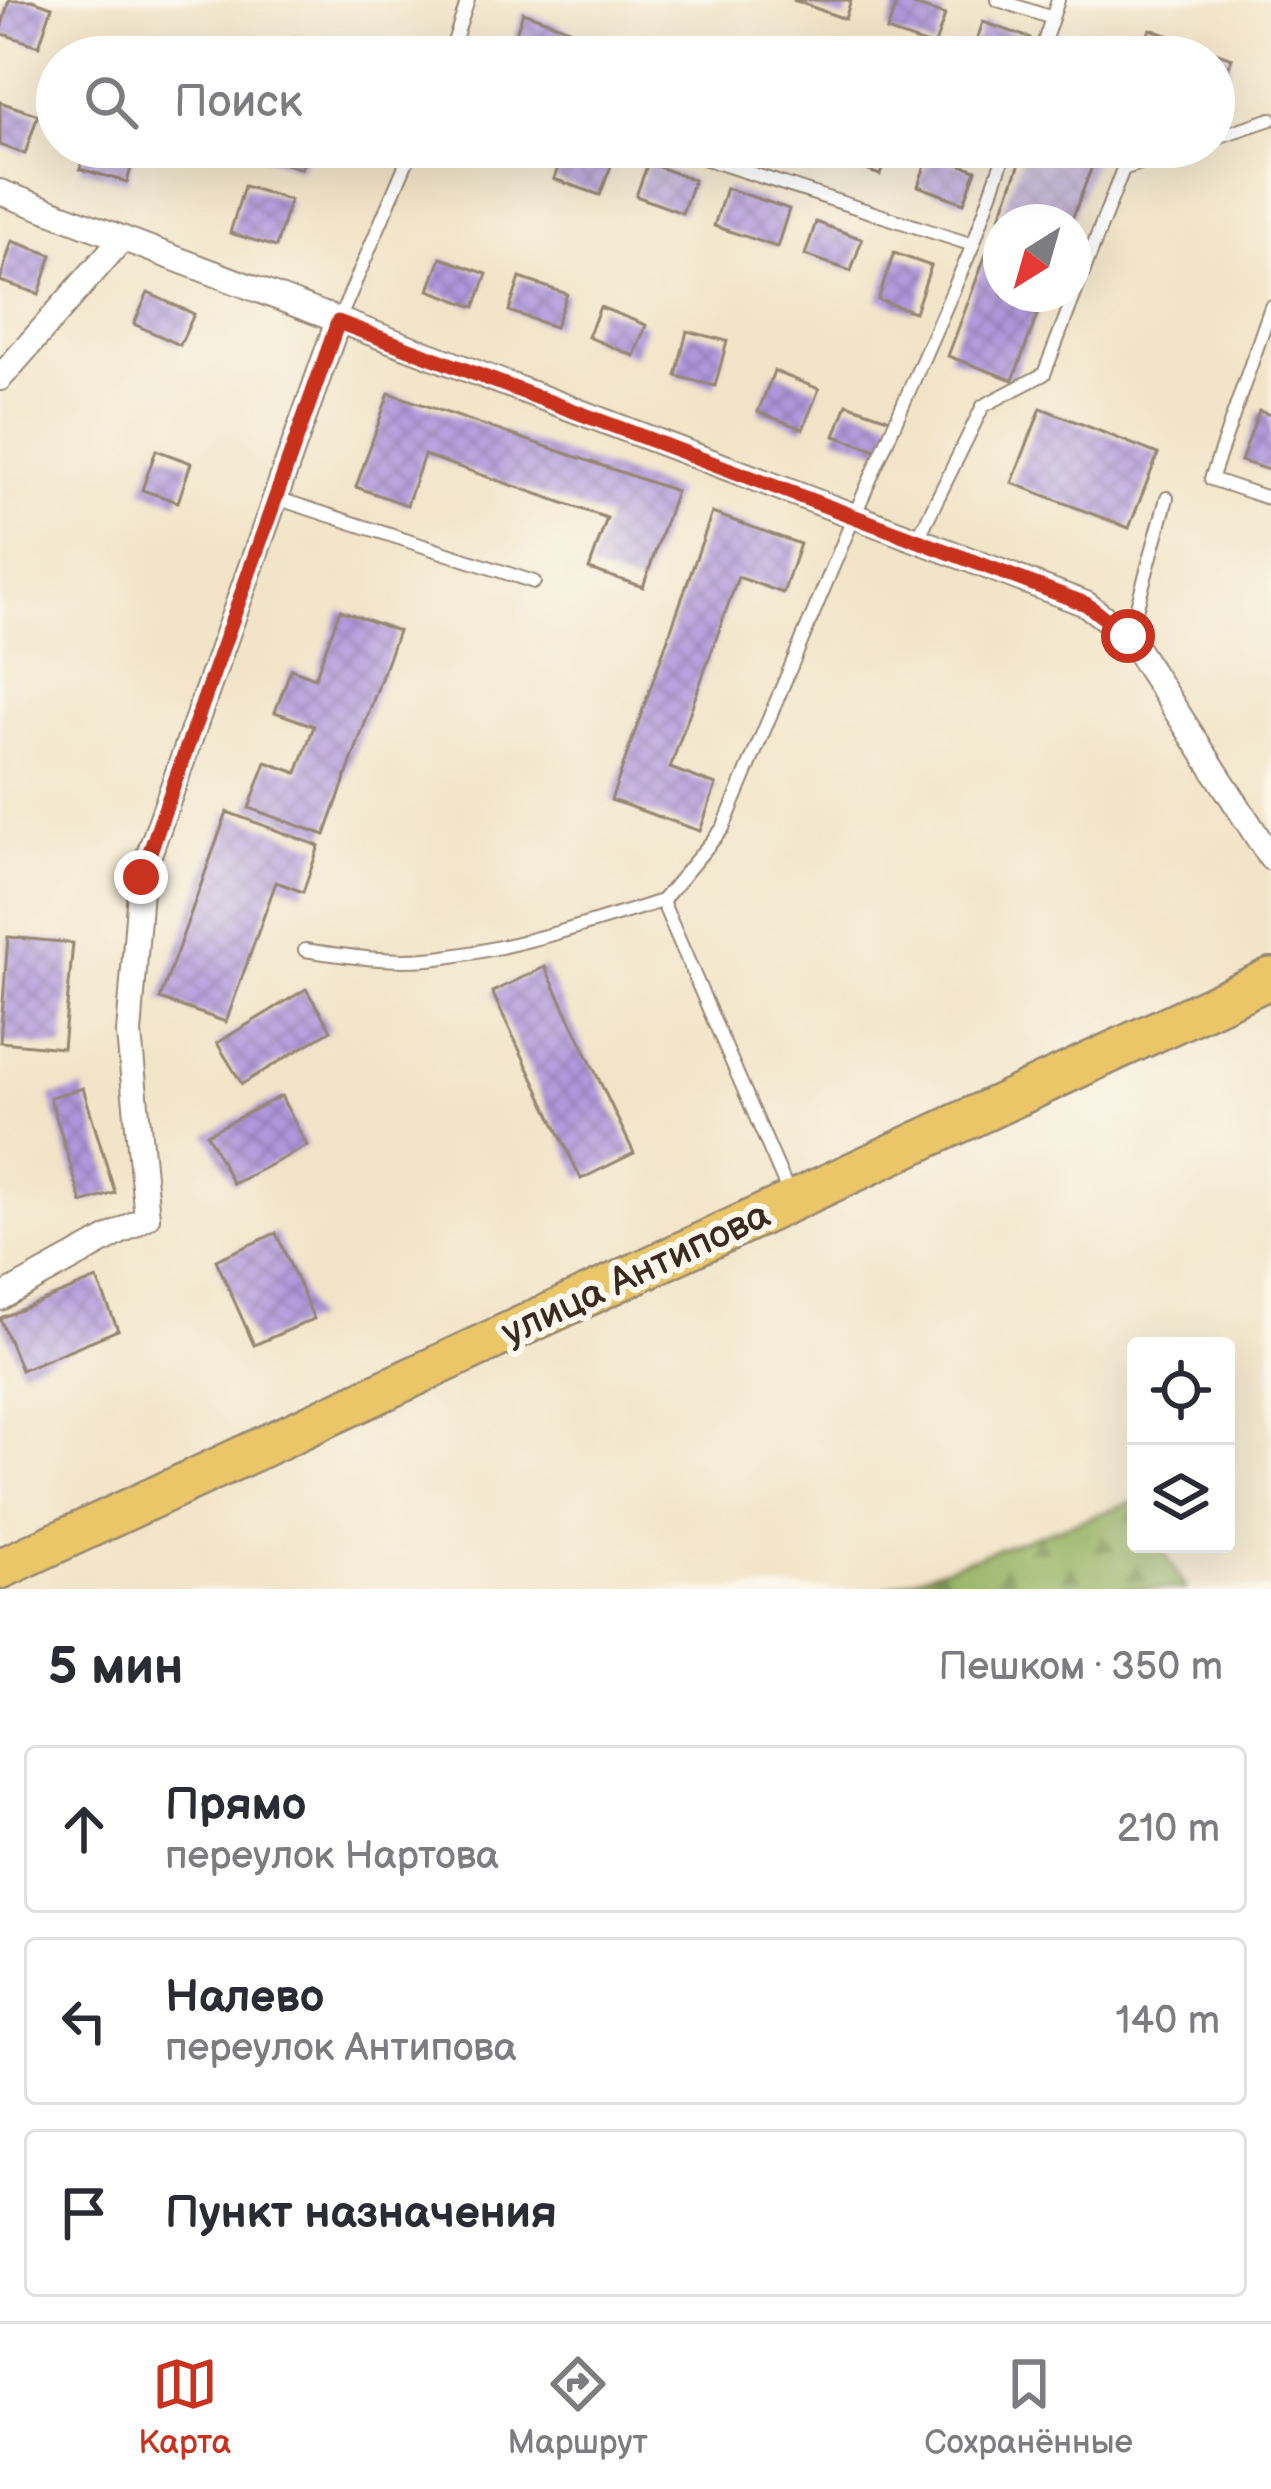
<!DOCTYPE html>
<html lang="ru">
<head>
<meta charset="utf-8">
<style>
  body { margin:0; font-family:"Balsamiq Sans",sans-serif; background:#f7f7f7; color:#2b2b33 }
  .controls { position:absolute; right:36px; bottom:36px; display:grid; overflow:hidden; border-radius:12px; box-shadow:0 12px 48px #0002 }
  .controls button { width:108px; height:108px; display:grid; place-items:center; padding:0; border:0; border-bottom:3px solid #e1e1e2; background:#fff; color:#2b2b33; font:60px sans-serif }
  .compass { position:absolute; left:983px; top:204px; width:108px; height:108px; border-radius:50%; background:#fff; box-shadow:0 12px 48px #0002; rotate:217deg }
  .stop { position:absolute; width:36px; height:36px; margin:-27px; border:9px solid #c8321e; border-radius:50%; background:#fff }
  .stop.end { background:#c8321e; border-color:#fff; box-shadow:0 3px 12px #0008 }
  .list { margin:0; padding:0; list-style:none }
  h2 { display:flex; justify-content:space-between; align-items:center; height:156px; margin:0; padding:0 48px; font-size:51px }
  h2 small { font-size:39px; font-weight:400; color:#7c7c81 }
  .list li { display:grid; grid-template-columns:78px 1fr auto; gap:36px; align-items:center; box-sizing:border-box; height:168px; margin:0 24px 24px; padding:0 24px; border:3px solid #e1e1e2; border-radius:12px }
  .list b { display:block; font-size:45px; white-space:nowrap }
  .list p { margin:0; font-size:39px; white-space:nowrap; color:#7c7c81 }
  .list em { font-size:39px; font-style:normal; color:#7c7c81 }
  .icon { flex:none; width:66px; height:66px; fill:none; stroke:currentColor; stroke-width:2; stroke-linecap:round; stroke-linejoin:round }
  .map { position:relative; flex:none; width:1271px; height:1589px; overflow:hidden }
  .search { position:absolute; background:#fff; box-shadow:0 12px 48px #0002; left:36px; right:36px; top:36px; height:132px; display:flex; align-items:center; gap:30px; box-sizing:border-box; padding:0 42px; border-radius:66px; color:#7c7c81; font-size:45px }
  .sheet { height:732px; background:#fff }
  nav { display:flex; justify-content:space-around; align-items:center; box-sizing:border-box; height:168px; border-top:3px solid #e1e1e2; background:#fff; font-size:33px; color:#7c7c81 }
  nav a { display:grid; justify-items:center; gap:6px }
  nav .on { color:#c8321e }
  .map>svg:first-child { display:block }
  .forest { fill:url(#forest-firs); stroke:#6a7042; stroke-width:3 }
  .building { fill:url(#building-cross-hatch) }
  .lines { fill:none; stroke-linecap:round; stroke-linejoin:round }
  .lane-casing { stroke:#968773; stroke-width:16 }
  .street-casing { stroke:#968773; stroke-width:28 }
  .primary-casing { stroke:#968773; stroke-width:44 }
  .lane { stroke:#fff; stroke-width:12 }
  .street { stroke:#fff; stroke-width:24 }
  .primary { stroke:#eac669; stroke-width:39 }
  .route { stroke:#c8321e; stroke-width:15 }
  .labels { text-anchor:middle; stroke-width:12; stroke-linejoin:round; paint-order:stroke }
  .street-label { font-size:39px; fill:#3b2a1e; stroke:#fbf7ec }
</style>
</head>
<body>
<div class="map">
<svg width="1271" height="1589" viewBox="0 0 1271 1589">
  <defs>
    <pattern id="forest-firs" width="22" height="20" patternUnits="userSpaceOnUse" patternTransform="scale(3)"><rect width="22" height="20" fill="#99b567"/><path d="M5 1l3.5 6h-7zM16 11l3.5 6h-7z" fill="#7e9354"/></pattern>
    <pattern id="building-cross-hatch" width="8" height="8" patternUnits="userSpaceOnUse" patternTransform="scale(3)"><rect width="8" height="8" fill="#b198dd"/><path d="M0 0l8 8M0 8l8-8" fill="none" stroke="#917cb3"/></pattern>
  </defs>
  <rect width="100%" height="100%" fill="#fbf7ec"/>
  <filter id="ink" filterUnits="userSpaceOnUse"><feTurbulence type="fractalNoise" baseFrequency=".00833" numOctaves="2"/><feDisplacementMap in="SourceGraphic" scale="24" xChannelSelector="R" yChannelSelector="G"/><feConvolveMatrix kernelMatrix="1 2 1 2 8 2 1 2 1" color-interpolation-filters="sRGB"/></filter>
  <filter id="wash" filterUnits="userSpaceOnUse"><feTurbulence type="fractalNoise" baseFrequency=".004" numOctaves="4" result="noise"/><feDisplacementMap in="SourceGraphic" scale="48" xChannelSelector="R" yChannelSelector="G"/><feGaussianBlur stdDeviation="2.7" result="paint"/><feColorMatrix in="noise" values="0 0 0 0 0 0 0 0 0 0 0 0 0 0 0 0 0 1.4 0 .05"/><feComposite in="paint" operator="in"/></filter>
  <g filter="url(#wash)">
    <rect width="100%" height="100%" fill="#f2e4c8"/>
    <!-- forest -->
    <polygon class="forest" points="1136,1501 1136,1544 1160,1544 1186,1589 884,1589"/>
    <g id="blocks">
      <!-- building -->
      <g class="building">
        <polygon points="9,0 32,0 52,7 39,46 0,33"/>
        <polygon points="793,0 851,0 845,19"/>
        <polygon points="898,0 945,15 934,47 887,31"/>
        <polygon points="523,12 569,29 560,57 546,57 512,45"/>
        <polygon points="983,22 1030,38 1023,57 972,54"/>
        <polygon points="1150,29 1232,58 1215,107 1214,57 1140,57"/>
        <polygon points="295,37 336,52 335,57 288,57"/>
        <polygon points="597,40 643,56 643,57 591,57"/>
        <polygon points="0,102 38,115 25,154 0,145"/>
        <polygon points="86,147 136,151 127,182 80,169"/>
        <polygon points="263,147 309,147 301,169 261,156"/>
        <polygon points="565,147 612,163 600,195 554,179"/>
        <polygon points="838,147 890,147 880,175 834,158"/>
        <polygon points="1026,147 1057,147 1094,161 1071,222 1001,222 1001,294 1045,294 1013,380 948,356"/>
        <polygon points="929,154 976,170 964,203 918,186"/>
        <polygon points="648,163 694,180 682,213 636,196"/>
        <polygon points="244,186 290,200 276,247 230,233"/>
        <polygon points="726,188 789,209 777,247 714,226"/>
        <polygon points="816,222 862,239 851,271 805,255"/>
        <polygon points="12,241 52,255 39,294 0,281"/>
        <polygon points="894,253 931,266 915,312 878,300"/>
        <polygon points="441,258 487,274 475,307 429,290"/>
        <polygon points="520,278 567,294 555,327 509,311"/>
        <polygon points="148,293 194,314 180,345 134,324"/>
        <polygon points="600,307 646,325 634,356 588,337"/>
        <polygon points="687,331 727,341 715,386 676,376"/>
        <polygon points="774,371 819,389 803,429 758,412"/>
        <polygon points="389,393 676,491 643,587 589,569 607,518 424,455 407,505 356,487"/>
        <polygon points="847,404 893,420 882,452 835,436"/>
        <polygon points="1041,408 1158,454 1129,528 1012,483"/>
        <polygon points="1259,411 1271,415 1271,471 1241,461"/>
        <polygon points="156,450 191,463 178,502 142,490"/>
        <polygon points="712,513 800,544 783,593 738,577 670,768 716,785 700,831 611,800"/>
        <polygon points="340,610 398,631 325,835 249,808 266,762 297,773 314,726 275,712 291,669 315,678"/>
        <polygon points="227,812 319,846 303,892 276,882 226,1022 160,999"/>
        <polygon points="8,937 73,943 63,1048 0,1042"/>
        <polygon points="545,967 634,1153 581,1179 492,992"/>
        <polygon points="306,989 331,1030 242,1084 217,1043"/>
        <polygon points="83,1088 115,1193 82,1203 50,1097"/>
        <polygon points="281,1096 307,1146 233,1184 207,1134"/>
        <polygon points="276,1233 314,1319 254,1345 216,1260"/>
        <polygon points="97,1279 118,1330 21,1370 0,1318"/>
      </g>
    </g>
  </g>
  <g filter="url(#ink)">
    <use href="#blocks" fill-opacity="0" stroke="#968773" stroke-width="3"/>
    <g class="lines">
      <defs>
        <g id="lane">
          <polyline points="998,0 1052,18"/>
          <polyline points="449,57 468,0"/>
          <polyline points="1039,57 1058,0"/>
          <polyline points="1214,138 1271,119"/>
          <polyline points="669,147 973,245"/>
          <polyline points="1271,307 1211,479 1271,499"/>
          <polyline points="339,320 413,147"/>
          <polyline points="276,498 534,582"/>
          <polyline points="918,538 983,406 1044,374 1123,169 1188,147"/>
          <polyline points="1129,635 1167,498"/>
          <path d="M305,950C351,957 399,964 445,957C519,947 591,923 662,901"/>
          <polyline points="791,1198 662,901 723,828 855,514 973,245 1007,147"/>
        </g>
        <g id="street">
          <polyline points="0,192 1086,604 1128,636 1271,858"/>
          <polyline points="0,378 120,241"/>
          <polyline points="0,1298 147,1217 129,1034 141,877 338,321"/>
        </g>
        <polyline id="primary" points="0,1569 1271,978"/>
      </defs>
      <!-- lane casing -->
      <use href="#lane" class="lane-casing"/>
      <!-- street casing -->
      <use href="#street" class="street-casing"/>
      <!-- primary casing -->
      <use href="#primary" class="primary-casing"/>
      <!-- lane -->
      <use href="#lane" class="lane"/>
      <!-- street -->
      <use href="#street" class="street"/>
      <!-- primary -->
      <use href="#primary" class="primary"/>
    </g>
  </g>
  <g class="lines" filter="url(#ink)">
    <!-- route -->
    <polyline class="route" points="141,877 338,322 1086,604 1128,636"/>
  </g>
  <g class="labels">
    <!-- street labels -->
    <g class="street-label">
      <text transform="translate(635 1272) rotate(-25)" y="14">улица Антипова</text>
    </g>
  </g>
</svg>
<div class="controls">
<button><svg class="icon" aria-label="locate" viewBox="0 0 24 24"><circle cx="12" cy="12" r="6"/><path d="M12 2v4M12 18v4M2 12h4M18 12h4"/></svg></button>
<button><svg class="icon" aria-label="layers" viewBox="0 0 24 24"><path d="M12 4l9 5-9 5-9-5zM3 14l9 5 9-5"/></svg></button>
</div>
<svg class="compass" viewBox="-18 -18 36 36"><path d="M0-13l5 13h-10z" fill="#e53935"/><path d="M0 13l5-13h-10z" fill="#7c7c81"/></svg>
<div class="stop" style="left:1128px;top:636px"></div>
<div class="stop end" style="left:141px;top:877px"></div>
<div class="search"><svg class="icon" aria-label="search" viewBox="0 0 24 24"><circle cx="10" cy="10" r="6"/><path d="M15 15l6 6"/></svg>Поиск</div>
</div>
<section class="sheet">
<h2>5 мин<small>Пешком · 350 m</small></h2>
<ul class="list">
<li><svg class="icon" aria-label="ahead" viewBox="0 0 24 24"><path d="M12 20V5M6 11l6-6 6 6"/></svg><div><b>Прямо</b><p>переулок Нартова</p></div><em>210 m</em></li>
<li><svg class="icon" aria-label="left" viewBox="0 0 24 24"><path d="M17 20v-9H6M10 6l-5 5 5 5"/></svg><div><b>Налево</b><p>переулок Антипова</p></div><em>140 m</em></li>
<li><svg class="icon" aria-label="arrive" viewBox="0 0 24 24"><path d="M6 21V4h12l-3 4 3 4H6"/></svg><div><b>Пункт назначения</b></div></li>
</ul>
</section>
<nav>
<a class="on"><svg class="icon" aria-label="map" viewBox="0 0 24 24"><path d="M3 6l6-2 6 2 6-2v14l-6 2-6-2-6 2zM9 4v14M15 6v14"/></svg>Карта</a>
<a><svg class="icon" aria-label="directions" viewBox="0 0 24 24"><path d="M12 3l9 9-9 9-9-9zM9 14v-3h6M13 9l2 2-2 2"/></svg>Маршрут</a>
<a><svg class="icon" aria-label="saved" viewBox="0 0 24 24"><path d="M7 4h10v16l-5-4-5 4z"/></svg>Сохранённые</a>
</nav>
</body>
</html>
